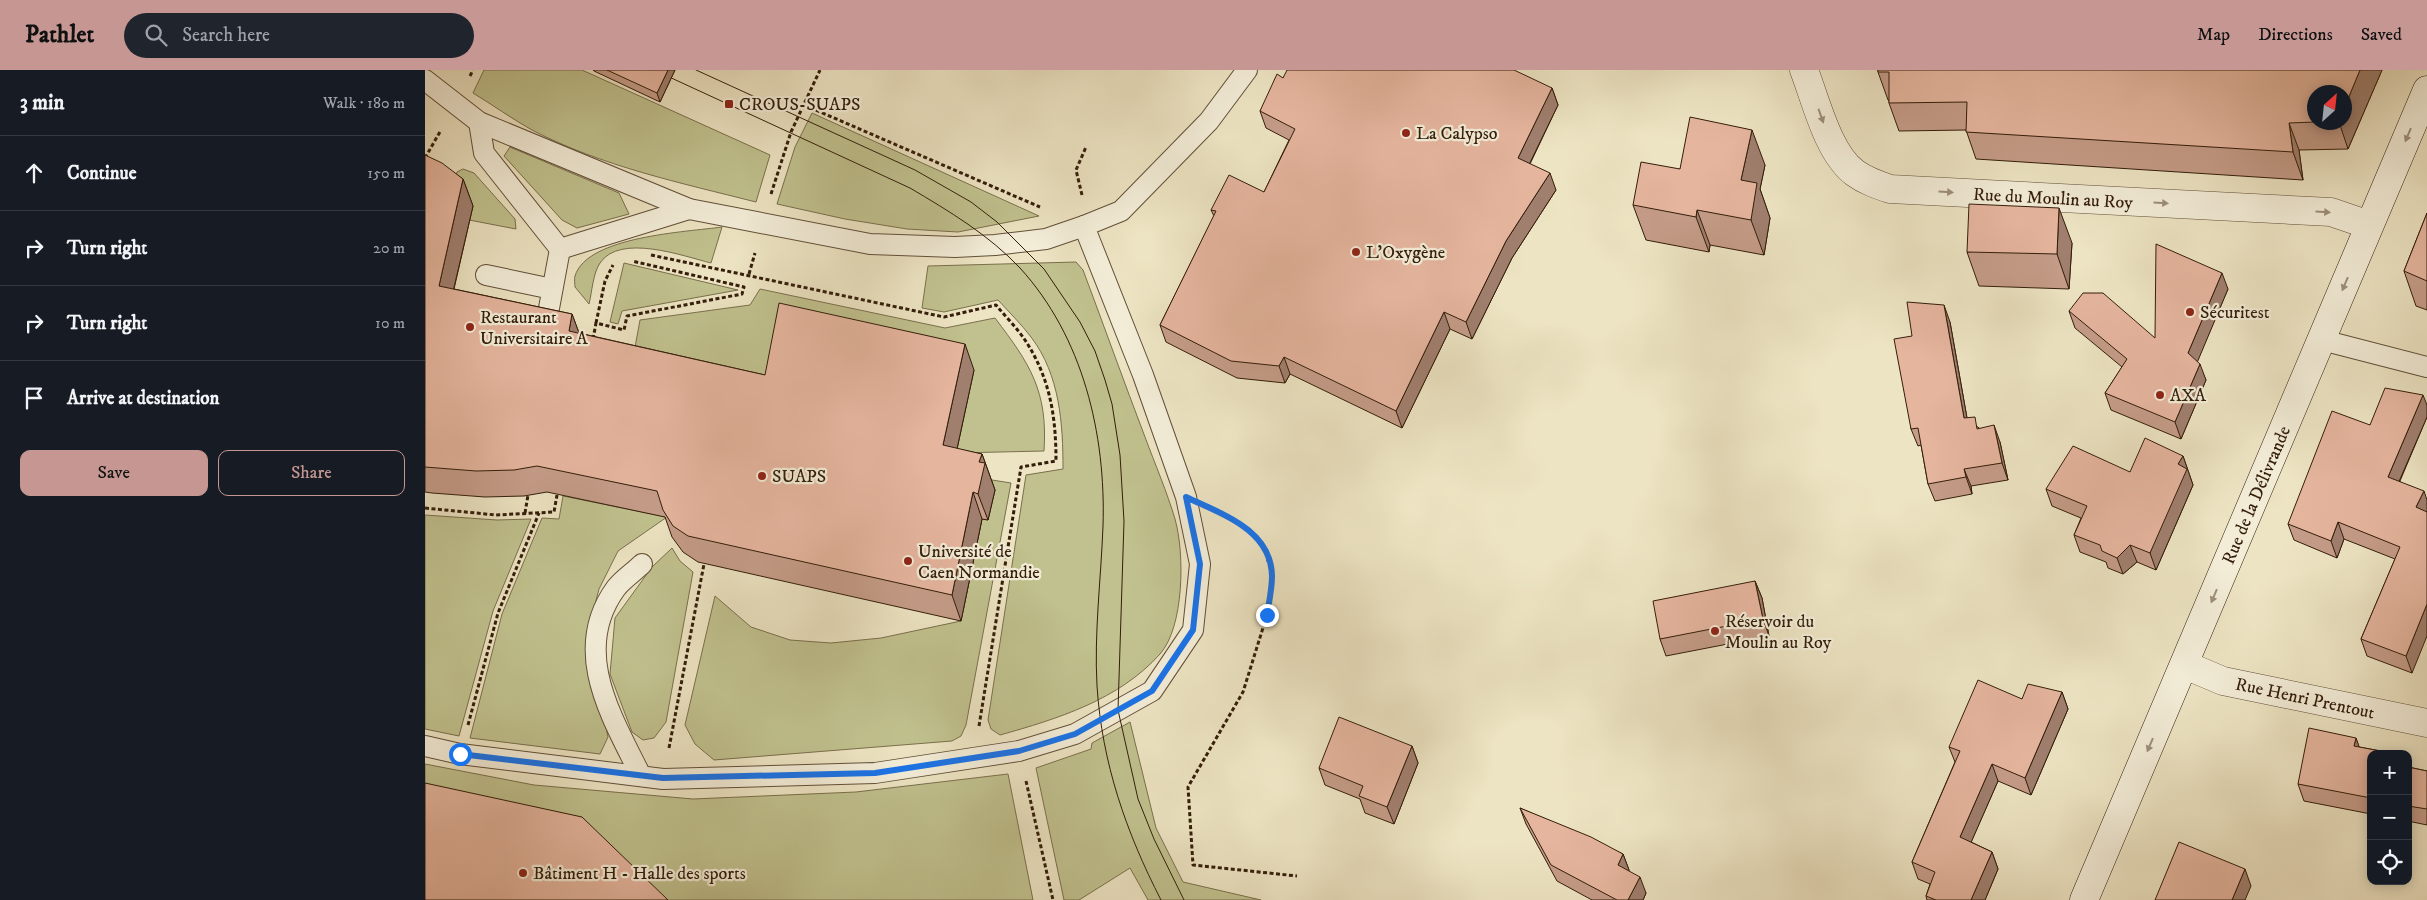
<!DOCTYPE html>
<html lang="en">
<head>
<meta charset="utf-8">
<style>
  body { margin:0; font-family:"IM FELL DW Pica",serif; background:#20242c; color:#f1f3f6 }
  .controls { position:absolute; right:15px; bottom:15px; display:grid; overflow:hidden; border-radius:10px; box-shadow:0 2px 12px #0003 }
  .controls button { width:45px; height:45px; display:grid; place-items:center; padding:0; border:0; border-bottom:1px solid #363941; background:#171b24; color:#f1f3f6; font:25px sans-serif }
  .compass { position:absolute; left:1882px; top:15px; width:45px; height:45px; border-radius:50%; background:#171b24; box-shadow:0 2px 12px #0003; rotate:27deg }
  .stop { position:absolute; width:15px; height:15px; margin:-11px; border:4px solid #1a73e8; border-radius:50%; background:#fff }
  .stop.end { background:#1a73e8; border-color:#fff; box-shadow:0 1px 5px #0008 }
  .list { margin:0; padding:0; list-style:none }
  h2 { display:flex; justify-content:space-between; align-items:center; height:65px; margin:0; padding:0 20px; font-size:21px }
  h2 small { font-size:16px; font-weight:400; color:#9ea1a6 }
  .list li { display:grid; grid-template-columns:32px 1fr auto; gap:15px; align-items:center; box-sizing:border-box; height:75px; padding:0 20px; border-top:1px solid #363941 }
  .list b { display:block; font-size:19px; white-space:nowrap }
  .list em { font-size:16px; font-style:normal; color:#9ea1a6 }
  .actions { display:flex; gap:10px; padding:15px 20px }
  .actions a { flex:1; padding:11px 0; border:1px solid #c59692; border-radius:10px; text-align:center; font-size:18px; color:#c59692 }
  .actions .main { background:#c59692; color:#111 }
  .icon { flex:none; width:28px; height:28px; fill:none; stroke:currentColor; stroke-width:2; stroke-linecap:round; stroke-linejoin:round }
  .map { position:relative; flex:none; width:2002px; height:830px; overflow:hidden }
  header { display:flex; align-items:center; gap:30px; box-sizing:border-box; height:70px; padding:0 25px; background:#c59692; color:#111 }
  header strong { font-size:24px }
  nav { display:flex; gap:28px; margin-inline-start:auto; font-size:18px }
  .search { width:350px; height:45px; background:#20242c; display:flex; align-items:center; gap:12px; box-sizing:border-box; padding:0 18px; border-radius:28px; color:#9ea1a6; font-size:19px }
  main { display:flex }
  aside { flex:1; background:#171b24 }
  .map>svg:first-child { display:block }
  .green { fill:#c0c18e; stroke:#7a6f4c }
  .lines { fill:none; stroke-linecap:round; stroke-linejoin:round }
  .service-casing { stroke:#624f38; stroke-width:22 }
  .minor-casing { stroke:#624f38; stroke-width:29 }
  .secondary-casing { stroke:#331d0a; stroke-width:29 }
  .path { stroke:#331d0a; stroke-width:3; stroke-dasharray:4 2.5; stroke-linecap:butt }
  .service { stroke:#f3edd8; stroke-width:20 }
  .minor { stroke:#f3edd8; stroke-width:28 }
  .secondary { stroke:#f3edd8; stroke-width:28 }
  .tram { stroke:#331d0a; stroke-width:1 }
  .wall { fill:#c59c88; stroke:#331d0a; fill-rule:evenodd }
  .shaded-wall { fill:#a07f6f; stroke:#331d0a }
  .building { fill:#e5b59e; stroke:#331d0a }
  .oneway { fill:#9d8f7b }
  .route { stroke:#1a73e8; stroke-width:6 }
  .poi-dot { fill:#8f2418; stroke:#f3edd8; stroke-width:2 }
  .labels { text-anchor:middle; stroke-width:4.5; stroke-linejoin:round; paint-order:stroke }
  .poi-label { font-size:18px; fill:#331d0a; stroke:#f3edd8; text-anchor:start }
  .street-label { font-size:18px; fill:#331d0a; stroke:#f3edd8 }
</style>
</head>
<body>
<header>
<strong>Pathlet</strong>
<div class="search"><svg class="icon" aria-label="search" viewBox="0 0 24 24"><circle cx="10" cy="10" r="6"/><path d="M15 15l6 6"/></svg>Search here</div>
<nav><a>Map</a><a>Directions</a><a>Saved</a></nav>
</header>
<main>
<aside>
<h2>3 min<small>Walk · 180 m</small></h2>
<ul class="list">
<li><svg class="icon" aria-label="ahead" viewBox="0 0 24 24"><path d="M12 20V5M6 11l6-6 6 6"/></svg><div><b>Continue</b></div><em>150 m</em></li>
<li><svg class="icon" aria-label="right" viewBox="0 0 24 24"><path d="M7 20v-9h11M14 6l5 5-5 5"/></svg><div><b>Turn right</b></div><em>20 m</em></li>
<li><svg class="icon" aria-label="right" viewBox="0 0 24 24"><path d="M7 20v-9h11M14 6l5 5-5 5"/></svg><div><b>Turn right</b></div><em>10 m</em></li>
<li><svg class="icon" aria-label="arrive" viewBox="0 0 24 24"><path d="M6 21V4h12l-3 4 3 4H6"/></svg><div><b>Arrive at destination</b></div></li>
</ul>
<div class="actions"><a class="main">Save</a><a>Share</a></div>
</aside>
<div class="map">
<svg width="2002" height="830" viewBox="0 0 2002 830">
  <rect width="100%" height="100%" fill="#ede4c3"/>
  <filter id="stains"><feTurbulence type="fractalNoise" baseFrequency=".004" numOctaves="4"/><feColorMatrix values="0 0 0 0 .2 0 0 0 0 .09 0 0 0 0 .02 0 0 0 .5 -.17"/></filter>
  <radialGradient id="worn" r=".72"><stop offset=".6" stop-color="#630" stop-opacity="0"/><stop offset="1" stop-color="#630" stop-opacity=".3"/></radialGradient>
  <!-- green -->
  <g class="green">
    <path d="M59,0H157L345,85L331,132C256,113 176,96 107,60C87,49 68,35 48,23Z"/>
    <polygon points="387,43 614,146 533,162 482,159 420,149 352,134 370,77"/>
    <polygon points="85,77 194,123 204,144 152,158 137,150 79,86"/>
    <polygon points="38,99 49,103 90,149 91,159 44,150 27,120 32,102"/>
    <path d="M297,157L286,193C258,186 195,163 175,193C168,203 167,222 164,234L150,217C150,214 149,209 150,206C162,166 262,162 297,157Z"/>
    <path d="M651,192L658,200C679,256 699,312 720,367C730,394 742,422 750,449C760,484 759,557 735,584C694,630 632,649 575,665L566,659L563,650L601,405L638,399C638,354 635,305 606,267C596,254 584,242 573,230L519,242L497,238L503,196Z"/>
    <polygon points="199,193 313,220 197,241 193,254 185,252"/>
    <path d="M335,219L520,258L570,248C605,294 623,321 619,381L531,383L349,332L206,299L215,250L325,235Z"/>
    <polygon points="567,410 586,413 541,655 536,666 527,671 289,690 270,674 260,655 290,526 326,557 365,570 406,573 456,568 536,551 557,449 563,450"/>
    <polygon points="138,426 242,447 193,481 174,519 162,565 183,667 175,684 45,668 77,544 117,448 134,449"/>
    <polygon points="0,445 72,450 106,449 68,541 34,666 0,659"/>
    <polygon points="247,478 255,491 268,502 241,652 229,668 218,670 207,662 185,604 190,548 227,497"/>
    <polygon points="705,652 731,758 758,812 836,830 723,830 705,798 654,830 639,830 611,698 666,679 667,673"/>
    <polygon points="0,694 109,715 268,729 431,722 583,704 608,830 177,830 0,727"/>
  </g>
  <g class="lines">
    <defs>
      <g id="service">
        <polyline points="0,10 54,52 264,139 445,174 530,177 570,175 621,169 659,156"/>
        <polyline points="54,52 59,83 135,179 264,139"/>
        <polyline points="61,205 127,219"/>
        <polyline points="122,249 135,179"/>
        <polyline points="1897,270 2002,297"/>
        <polyline points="0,676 35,684 238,709 450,703 594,681 650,664 727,621 768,560 775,494 761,427 718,305 659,156 696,141 784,51 822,0"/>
        <path d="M216,706C187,647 145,581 191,518C198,509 209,502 217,494"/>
      </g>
      <g id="minor">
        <path d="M1379,0C1391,31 1403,83 1430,103C1441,111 1453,115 1465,119L1906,142L1944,155"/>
        <polyline points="1760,595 1798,611 2002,653"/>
      </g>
      <polyline id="secondary" points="1659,830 2002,20"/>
    </defs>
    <!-- service casing -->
    <use href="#service" class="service-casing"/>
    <!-- minor casing -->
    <use href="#minor" class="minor-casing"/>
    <!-- secondary casing -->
    <use href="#secondary" class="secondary-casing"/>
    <!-- path -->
    <g class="path">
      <polyline points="45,6 48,0"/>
      <polyline points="379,35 615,137"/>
      <polyline points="0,88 16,60"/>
      <polyline points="346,124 366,62 395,0"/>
      <polyline points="657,125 651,100 661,77"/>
      <path d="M226,185L519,247L571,235C580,246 592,258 600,270C625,308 631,346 631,391L596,397L554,656"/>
      <polyline points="324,204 330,183"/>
      <polyline points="171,253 180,211 188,195"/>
      <polyline points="168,269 171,253 199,260 202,246 317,224 319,217 207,191"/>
      <polyline points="0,438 71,445 129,442 132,425"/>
      <polyline points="100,443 103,425"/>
      <polyline points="798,445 818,455 839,476 847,505 842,545 818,622 763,717 768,795 872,806"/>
      <polyline points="43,655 73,543 114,443"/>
      <polyline points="244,678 279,494"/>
      <polyline points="601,711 628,830"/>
    </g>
    <!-- service -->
    <use href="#service" class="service"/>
    <!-- minor -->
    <use href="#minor" class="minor"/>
    <!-- secondary -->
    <use href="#secondary" class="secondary"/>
    <!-- tram -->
    <g class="tram">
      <path d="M229,0L485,118C524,141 564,165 595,198C658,267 681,364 678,456C676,509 669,563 672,616C677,693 701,762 736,830"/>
      <polyline points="271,0 490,100 546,132 572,152 619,199 655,252 670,281 680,310 687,334 695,385 699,451 693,640 713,729 729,769 759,830"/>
    </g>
  </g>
  <!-- wall -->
  <g class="wall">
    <polygon points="168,0 250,0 235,32 169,1"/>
    <path d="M1453,0H1957L1923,79L1874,80L1878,110L1551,89L1541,60L1474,61L1464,33V30H1463L1453,2ZM1890,22L1920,52H1890Z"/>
    <polygon points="858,8 1127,18 1133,35 1105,94 1131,120 1087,188 1047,269 1025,259 977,358 865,304 860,313 812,308 741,272 735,255 789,146 786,140 839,122 864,70 841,58 835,41"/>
    <polygon points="0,85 38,109 48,136 29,219 147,244 154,263 340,305 549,300 532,379 557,384 570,420 563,450 557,449 536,551 273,492 258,482 247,467 240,447 122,422 99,426 60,427 7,423 0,422"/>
    <polygon points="1340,95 1335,119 1345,148 1339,185 1285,175 1284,182 1221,170 1208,135 1255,99"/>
    <polygon points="2002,143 2002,240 1991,236 1979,201"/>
    <polygon points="1647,173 1644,219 1554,216 1542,182"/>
    <polygon points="1803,219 1772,291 1781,310 1756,369 1686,340 1680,323 1697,297 1650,258 1644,241 1730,268"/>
    <polygon points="1525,252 1542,348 1554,358 1575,372 1583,410 1546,416 1547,424 1510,431 1503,414 1496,375 1493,376 1486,359 1487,266"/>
    <polygon points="2002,335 2002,347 1975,411 1987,603 1942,586 1936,569 1970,489 1919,469 1912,488 1869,470 1863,454 1945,355"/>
    <polygon points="1758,386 1768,415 1731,500 1712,492 1698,504 1683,498 1681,492 1655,482 1649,465 1656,448 1627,436 1621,419 1705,402"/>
    <polygon points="1330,511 1337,528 1344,566 1241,586 1235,569"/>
    <polygon points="1637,622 1643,639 1606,725 1573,711 1546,772 1567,782 1573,799 1560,830 1502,830 1501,826 1505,814 1493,809 1487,792 1530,692 1524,677 1597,629"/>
    <polygon points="1931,668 1934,677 1961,682 1962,684 1946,684 1946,744 1879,731 1873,714"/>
    <polygon points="987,676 993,693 969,754 940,743 935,729 900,715 894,698"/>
    <polygon points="1983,697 2002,701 2002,755 1983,751"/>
    <polygon points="1095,738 1198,784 1204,800 1204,801 1221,823 1218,830 1167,830 1132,811 1101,754"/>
  </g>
  <!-- shaded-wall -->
  <g class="shaded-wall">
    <polygon points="243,0 250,0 235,32 232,23"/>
    <polygon points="1935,0 1957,0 1923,79 1914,52 1920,52 1920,36"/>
    <polygon points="1127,18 1133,35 1099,105 1093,88"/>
    <polygon points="1864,53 1874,80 1878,110 1868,82"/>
    <polygon points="1327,60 1340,95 1335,119 1345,148 1339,185 1326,150 1316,110"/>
    <polygon points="1125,103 1131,120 1087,188 1047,269 1041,252 1081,171"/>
    <polygon points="38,109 48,136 23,243 14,216"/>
    <polygon points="1634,138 1647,173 1644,219 1632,184"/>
    <polygon points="1272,140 1285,175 1284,182 1271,147"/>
    <polygon points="1797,203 1803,219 1769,300 1763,283"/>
    <polygon points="1519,235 1525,252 1545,365 1539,348"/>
    <polygon points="1019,242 1025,259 977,358 971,341"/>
    <polygon points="147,244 157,271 144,261"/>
    <polygon points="540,274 549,300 527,402 518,375"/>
    <polygon points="859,287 865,304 860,313 854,296"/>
    <polygon points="1775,294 1781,310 1756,369 1750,352"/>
    <polygon points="1998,325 2002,335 2002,347 1969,423 1963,407"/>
    <polygon points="1569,355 1575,372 1583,410 1577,393"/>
    <polygon points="557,384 570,420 563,450 553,424 554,392"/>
    <polygon points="1758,386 1768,415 1731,500 1725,483 1753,394"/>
    <polygon points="1539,399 1546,416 1547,424 1541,407"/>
    <polygon points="1999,421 2002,430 2002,444 1991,437"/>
    <polygon points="548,422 557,449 536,551 527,525"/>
    <polygon points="1913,452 1919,469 1912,488 1906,471"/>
    <polygon points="1705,475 1712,492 1698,504 1692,488"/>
    <polygon points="1330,511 1337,528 1344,566 1338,549"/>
    <polygon points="2002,534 2002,566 1987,603 1981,586"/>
    <polygon points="1637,622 1643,639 1606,725 1600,708"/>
    <polygon points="1931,668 1937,685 1929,676"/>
    <polygon points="987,676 993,693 969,754 962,737"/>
    <polygon points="1567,694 1573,711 1541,784 1535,767"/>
    <polygon points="1567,782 1573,799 1560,830 1546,830"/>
    <polygon points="1198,784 1204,800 1199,811 1193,795"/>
    <polygon points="1820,799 1826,816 1820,830 1807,830"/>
    <polygon points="1215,807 1221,823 1218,830 1203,830"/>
  </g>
  <!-- building -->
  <g class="building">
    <polygon points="182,0 243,0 232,23"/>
    <polygon points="862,0 1089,0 1127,18 1093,88 1125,103 1081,171 1041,252 1019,242 971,341 859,287 854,296 806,291 735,255 791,141 786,140 804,105 839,122 870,59 835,41 852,4 858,8"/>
    <polygon points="1453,0 1935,0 1920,36 1920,22 1890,22 1890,52 1864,53 1868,82 1541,62 1542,32 1464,33 1464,2 1453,2"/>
    <polygon points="1265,47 1327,60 1316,110 1332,113 1326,150 1272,140 1271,147 1208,135 1216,92 1255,99"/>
    <polygon points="0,85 17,93 38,109 14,216 147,244 144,261 340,305 354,233 540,274 518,375 557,384 554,392 560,393 553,424 548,422 527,525 263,466 248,456 238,440 232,421 112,396 89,400 51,401 0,397"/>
    <polygon points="1544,134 1634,138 1632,184 1542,182"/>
    <polygon points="2002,143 2002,211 1979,201"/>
    <polygon points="1731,174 1797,203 1763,283 1775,294 1750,352 1680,323 1702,289 1644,241 1658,223 1678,223 1730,268"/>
    <polygon points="1482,232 1519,235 1539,348 1550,347 1552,359 1569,355 1577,393 1539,399 1541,407 1503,414 1493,358 1486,359 1469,269 1487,266"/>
    <polygon points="1960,318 1998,325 1963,407 1999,421 1991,437 2002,442 2002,534 1981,586 1936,569 1975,477 1913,452 1906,471 1863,454 1907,341 1945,355"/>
    <polygon points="1720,368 1758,386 1753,394 1762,399 1725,483 1705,475 1692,488 1677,481 1675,475 1649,465 1662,436 1621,419 1648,376 1705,402"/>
    <polygon points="1330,511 1338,549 1235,569 1228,531"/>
    <polygon points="1553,610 1597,629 1603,614 1637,622 1600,708 1567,694 1535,767 1567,782 1546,830 1511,830 1501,826 1510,802 1487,792 1535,681 1524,677"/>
    <polygon points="914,647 987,676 962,737 934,726 938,716 894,698"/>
    <polygon points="1884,658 1931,668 1929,676 1961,682 1961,684 1946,684 1946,728 1873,714"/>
    <polygon points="1983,697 2002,701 2002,739 1983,736"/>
    <polygon points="0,713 157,747 243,830 0,830"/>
    <polygon points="1095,738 1166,767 1198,784 1193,795 1215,807 1203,830 1192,830 1126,795"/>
    <polygon points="1754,772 1820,799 1807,830 1730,830"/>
  </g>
  <!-- one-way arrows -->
  <defs><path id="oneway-solid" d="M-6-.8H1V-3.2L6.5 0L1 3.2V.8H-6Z" transform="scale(1.25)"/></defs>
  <g class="oneway">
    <use href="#oneway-solid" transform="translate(1396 46) rotate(70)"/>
    <use href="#oneway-solid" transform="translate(1983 65) rotate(113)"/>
    <use href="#oneway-solid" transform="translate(1521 122) rotate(3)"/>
    <use href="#oneway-solid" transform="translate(1736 133) rotate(3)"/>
    <use href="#oneway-solid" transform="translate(1898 142) rotate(4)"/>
    <use href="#oneway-solid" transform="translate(1920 214) rotate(113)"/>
    <use href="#oneway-solid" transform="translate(1789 526) rotate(113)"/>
    <use href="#oneway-solid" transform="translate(1725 675) rotate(113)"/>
  </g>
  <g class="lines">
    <!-- route -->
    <path class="route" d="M35,684L238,708L450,703L594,681L650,664L727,621L768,560L775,494L761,427C796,444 846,459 847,506C847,519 844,532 842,545"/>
  </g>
  <!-- markers -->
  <g class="poi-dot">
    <rect x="299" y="29" width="10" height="10" rx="2.5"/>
    <circle cx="981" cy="63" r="5"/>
    <circle cx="931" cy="182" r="5"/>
    <circle cx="1765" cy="242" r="5"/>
    <circle cx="45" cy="257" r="5"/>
    <circle cx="1735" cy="325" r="5"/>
    <circle cx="337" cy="406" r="5"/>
    <circle cx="483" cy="491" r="5"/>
    <circle cx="1290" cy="561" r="5"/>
    <circle cx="98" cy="803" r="5"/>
  </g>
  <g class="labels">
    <!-- poi labels -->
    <g class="poi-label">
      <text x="314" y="40">CROUS-SUAPS</text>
      <text x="991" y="69">La Calypso</text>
      <text x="941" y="188">L'Oxygène</text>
      <text x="1775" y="248">Sécuritest</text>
      <text x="55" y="253">Restaurant<tspan x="55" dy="21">Universitaire A</tspan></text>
      <text x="1745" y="331">AXA</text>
      <text x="347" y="412">SUAPS</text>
      <text x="493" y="487">Université de<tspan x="493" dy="21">Caen Normandie</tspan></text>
      <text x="1300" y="557">Réservoir du<tspan x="1300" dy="21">Moulin au Roy</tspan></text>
      <text x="108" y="809">Bâtiment H - Halle des sports</text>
    </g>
    <!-- street labels -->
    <g class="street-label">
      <text transform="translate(1628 128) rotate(3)" y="6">Rue du Moulin au Roy</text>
      <text transform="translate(1831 425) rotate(-67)" y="6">Rue de la Délivrande</text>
      <text transform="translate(1880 628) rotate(12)" y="6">Rue Henri Prentout</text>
    </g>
  </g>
  <rect width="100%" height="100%" filter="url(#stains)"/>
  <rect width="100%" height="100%" fill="url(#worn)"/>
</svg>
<div class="controls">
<button>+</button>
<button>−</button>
<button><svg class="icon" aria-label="locate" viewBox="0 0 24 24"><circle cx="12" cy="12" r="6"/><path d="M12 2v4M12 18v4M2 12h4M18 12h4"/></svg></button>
</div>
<svg class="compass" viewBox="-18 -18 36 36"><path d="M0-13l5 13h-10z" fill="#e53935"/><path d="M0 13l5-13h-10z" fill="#9ea1a6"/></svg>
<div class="stop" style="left:35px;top:684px"></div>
<div class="stop end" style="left:842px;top:545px"></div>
</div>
</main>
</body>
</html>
